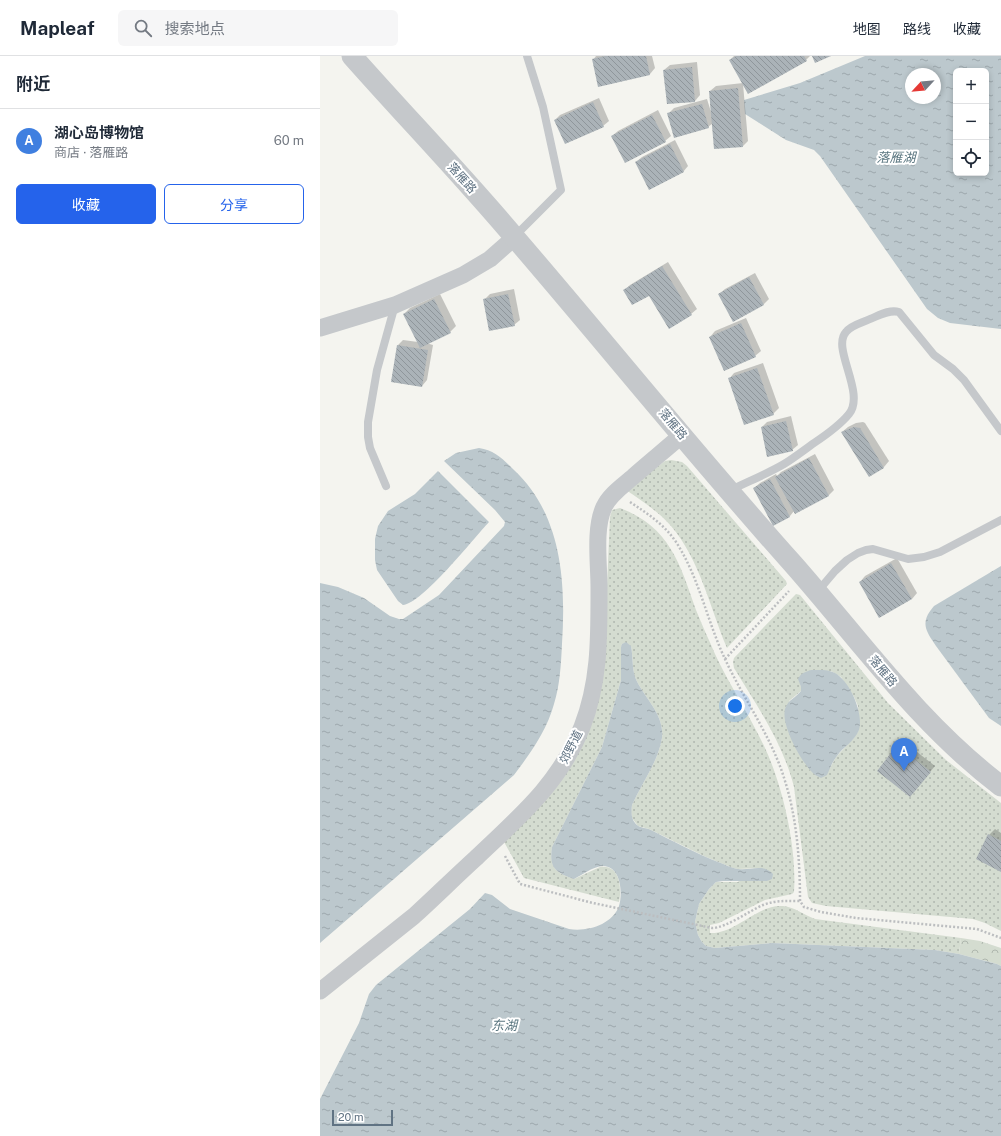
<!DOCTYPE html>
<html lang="zh">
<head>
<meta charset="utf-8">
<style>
  body { margin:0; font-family:"Public Sans","Noto Sans SC",sans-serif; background:#f6f6f7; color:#1f2937 }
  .controls { position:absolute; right:12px; top:12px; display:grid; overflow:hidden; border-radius:6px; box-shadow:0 2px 6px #0003 }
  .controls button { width:36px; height:36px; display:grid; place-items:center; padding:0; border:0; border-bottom:1px solid #e0e1e3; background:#fff; color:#1f2937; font:20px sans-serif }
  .compass { position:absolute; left:585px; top:12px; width:36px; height:36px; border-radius:50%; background:#fff; box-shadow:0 2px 6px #0003; rotate:244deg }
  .scale { position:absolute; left:12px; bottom:10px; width:61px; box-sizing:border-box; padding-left:4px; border:2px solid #607383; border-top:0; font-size:11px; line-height:14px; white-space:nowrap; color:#607383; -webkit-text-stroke:3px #fff; paint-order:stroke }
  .you { position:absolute; left:415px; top:650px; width:14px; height:14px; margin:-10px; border:3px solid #fff; border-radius:50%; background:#1a73e8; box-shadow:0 0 0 6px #1a73e833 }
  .badge { display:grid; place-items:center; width:26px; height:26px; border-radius:50%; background:#2563eb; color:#fff; font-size:13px; font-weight:700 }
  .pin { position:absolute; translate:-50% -33px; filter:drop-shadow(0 1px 2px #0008) }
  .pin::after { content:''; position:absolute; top:21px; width:14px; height:12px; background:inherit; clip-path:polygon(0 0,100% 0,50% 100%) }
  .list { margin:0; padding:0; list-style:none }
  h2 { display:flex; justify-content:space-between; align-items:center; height:52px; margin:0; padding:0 16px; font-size:17px }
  h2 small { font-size:13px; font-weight:400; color:#747a83 }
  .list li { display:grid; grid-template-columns:26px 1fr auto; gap:12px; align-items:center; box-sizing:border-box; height:64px; padding:0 16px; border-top:1px solid #e0e1e3 }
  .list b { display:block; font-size:15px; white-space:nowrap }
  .list p { margin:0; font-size:13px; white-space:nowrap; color:#747a83 }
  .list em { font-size:13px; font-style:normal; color:#747a83 }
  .actions { display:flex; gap:8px; padding:12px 16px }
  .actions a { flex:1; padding:9px 0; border:1px solid #2563eb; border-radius:6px; text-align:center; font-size:14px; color:#2563eb }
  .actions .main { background:#2563eb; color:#fff }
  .icon { flex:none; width:22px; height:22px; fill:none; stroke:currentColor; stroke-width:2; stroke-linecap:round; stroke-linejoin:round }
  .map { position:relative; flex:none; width:681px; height:1080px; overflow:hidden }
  header { display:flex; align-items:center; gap:24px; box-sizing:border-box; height:56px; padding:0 20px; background:#fff; border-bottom:1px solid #e0e1e3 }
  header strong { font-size:19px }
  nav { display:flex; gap:22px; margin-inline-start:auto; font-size:14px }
  .search { width:280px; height:36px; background:#f6f6f7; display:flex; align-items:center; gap:10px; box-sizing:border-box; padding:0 14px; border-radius:6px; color:#747a83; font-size:15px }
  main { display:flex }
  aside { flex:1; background:#fff }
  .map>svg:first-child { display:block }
  .grass { fill:url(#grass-dots); fill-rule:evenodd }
  .forest { fill:url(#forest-crowns) }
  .water { fill:url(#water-ripples); fill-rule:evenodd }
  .shadow { fill:#0003 }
  .building { fill:url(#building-back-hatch) }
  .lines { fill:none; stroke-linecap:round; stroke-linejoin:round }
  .path { stroke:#bcbec0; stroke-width:2.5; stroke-dasharray:2 2; stroke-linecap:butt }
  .service { stroke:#c5c8cb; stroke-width:8 }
  .minor { stroke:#c5c8cb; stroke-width:17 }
  .tertiary { stroke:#c5c8cb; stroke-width:21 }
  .labels { text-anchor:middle; stroke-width:4; stroke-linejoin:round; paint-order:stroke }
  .street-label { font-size:12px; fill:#607383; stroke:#fff }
  .water-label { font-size:13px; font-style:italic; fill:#5b7781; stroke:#fff }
</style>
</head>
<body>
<header>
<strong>Mapleaf</strong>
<div class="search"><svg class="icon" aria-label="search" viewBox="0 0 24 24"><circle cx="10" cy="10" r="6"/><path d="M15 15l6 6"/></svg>搜索地点</div>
<nav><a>地图</a><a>路线</a><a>收藏</a></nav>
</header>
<main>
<aside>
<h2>附近<small></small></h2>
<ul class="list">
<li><span class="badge" style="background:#3f7fe0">A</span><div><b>湖心岛博物馆</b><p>商店 · 落雁路</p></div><em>60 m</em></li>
</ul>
<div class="actions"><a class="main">收藏</a><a>分享</a></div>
</aside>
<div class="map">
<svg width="681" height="1080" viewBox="0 0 681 1080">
  <defs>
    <pattern id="grass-dots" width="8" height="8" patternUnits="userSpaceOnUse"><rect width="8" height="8" fill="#d4dcd0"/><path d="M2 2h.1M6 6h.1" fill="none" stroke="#afb7ae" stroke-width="1.8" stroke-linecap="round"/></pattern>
    <pattern id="forest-crowns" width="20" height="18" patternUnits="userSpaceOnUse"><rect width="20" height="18" fill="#d4dcd0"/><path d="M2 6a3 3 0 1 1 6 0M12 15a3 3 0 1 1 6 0" fill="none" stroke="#afb7ae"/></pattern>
    <pattern id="water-ripples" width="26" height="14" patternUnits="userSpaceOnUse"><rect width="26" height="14" fill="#bcc8cd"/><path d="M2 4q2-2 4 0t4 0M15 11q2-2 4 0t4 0" fill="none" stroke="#9ca7ac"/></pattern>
    <pattern id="building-back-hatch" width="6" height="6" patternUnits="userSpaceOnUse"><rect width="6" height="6" fill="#abb3b8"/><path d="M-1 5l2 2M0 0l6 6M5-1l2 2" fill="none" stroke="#8f969b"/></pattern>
  </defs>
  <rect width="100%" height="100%" fill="#f4f4ef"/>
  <!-- grass -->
  <g class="grass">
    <path d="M351,404L362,406L367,410L466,525L467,528L407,592C390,552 380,504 351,470C339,456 322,445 306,434L345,405Z"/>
    <path d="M300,452C350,471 360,508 376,554C382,569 389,584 395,598C410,630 430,660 445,692C463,731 477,792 474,836L472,838L445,844L399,867L390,869V877C416,878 437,848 463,850C475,851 484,859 495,863L641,882L639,898L615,894L452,887L395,892L386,890L382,886L378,879L375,866L379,848L389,833L396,826H418L439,812L418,813L413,812L386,801L329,773L318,770L312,762L311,756L312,749C322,727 338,706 342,682C345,658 323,641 315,621C312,611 313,600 311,590L306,587L302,588L301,591V624L282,691L232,791C230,812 234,816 254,823L280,811C300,808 302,832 299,846L204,822L183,784L218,749L283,621L290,461L292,454Z"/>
    <path d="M476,538L480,539L568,647L626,704L681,747V875L665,867L653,863L506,850L492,847L488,841L474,731C463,687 437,650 414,612L413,606L414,602ZM511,615L521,621L534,641L538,650L539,674L533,683L516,701L510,712L491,715L478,696L469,645L481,635V631L479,623Z"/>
  </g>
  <!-- forest -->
  <polygon class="forest" points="641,882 660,885 681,892 681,910 677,908 639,898"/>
  <!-- water -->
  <g class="water">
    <path d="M545,0H681V273L630,267L618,262L607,253L500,100L494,94L466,84L425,58L424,44L480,27ZM636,15H666V117H636ZM591,18H615V42H591Z"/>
    <path d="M159,392C174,394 183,403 194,414C242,459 246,526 242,588C241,608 240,629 234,648C227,674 210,698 194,719L0,887V527L18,531L44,542L70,560L79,563H83L119,539L184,470L185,466L175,454L124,405L136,397Z"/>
    <path d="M118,415L169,466C154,482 102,548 83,549L78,545L57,514L55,504V483L58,470L68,455L95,438Z"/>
    <path d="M681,510V670L669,662L616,590C605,574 600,566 614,550Z"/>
    <path d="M306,586L311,590C313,600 312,611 315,621C323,641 345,658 342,682C338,706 322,727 312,749C311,756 311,764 317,769C320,772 327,772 331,774C353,785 375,797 398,806C404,808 411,812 418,813C430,815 443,807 453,818L452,823L447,825H403L396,826L389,833L379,848L375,866L378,879L382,886L386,890L395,892L452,887L615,894L639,898L677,908L681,910V1080H0V1043L39,967L49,938L56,929L150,853L165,837L172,839L190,853L249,873C267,876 292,869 299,850C303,837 301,809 282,810C272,811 262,819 254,823C235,816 229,812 232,791L282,691L301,624V591L302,588Z"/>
    <path d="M491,614C499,614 508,613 515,617C530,625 544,658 539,674C534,686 523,691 517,700C512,706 510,713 507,719L501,722C497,720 493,718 491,715C480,703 461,669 465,653C468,643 476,642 481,635V631L478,623C481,617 485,616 491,614Z"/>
  </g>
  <!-- shadow -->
  <g class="shadow">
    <polygon points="276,0 332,0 335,12 330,18 273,4"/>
    <polygon points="414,0 490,0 486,4 428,37 423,28 428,85 423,90 393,67 388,71 348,58 354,52 387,43 391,56 390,35 396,30 423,27 410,4"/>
    <polygon points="377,6 380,39 375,45 344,14 350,9"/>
    <polygon points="279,42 289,65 283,70 235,64 240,59"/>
    <polygon points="338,54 351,80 345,85 292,80 298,75"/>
    <polygon points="355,84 368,110 363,116 316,106 322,101"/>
    <polygon points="348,206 377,253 371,258 329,238 305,234 310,229"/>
    <polygon points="435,217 449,243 444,248 413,264 399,238 405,233"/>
    <polygon points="194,233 200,264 194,269 164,244 170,238"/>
    <polygon points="120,238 136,270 130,276 106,287 113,289 107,324 102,330 72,325 78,289 83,284 98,286 84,258 90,252"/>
    <polygon points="426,262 441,295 435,300 390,281 395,275"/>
    <polygon points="443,307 459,352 453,358 409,323 414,317"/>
    <polygon points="471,360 478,389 472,394 442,371 447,366"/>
    <polygon points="543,366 545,367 569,405 564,411 549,420 522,376 528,371 536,367"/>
    <polygon points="495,398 514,434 509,439 475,457 474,455 470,460 454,469 434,432 440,427 456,418 457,420 461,416"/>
    <polygon points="577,502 597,537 592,543 540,526 545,520"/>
    <polygon points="583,685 615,710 590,740 578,690"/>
    <polygon points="675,773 681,777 681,815 669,779"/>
  </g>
  <!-- building -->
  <g class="building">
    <polygon points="285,0 326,0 330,19 278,31 272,3"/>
    <polygon points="416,0 484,0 487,5 428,38 409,4"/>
    <polygon points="492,0 511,0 495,7"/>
    <polygon points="372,11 375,46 347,48 343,14"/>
    <polygon points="418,32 423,91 394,93 389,35"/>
    <polygon points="273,46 284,71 245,88 234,64"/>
    <polygon points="382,48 389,72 354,82 347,57"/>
    <polygon points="332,59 346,86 305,107 291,80"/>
    <polygon points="350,88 364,116 329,134 315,106"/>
    <polygon points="342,210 372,259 349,273 329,240 312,249 303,234"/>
    <polygon points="429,221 444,249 413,266 398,238"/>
    <polygon points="188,238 195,270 169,275 163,243"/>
    <polygon points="114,243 131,277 100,292 83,258"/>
    <polygon points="421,267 436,301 404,315 389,281"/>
    <polygon points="77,289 108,294 102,331 71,326"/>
    <polygon points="437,312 454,359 424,369 408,322"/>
    <polygon points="466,365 473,395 447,401 441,371"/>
    <polygon points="534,371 540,372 564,412 549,421 521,376"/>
    <polygon points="489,402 509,440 475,458 455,421"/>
    <polygon points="450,423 470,461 453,470 433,432"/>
    <polygon points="571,507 592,543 559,562 539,526"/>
    <polygon points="577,689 611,716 590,741 557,715"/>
    <polygon points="668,778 681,785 681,816 656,803"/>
  </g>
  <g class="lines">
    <!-- path -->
    <g class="path">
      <path d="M310,446C328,458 344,468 356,486C379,521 387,565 405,603C424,644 452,681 465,725C477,763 480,805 480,845L484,851L501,856L536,862L657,873L681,882"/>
      <polyline points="405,603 469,535"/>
      <path d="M185,800L200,828L273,847L392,872C406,872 429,855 443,849C456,844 467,845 480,845"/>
    </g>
    <!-- service -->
    <g class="service">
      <polyline points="195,180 241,134 223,51 207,0"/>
      <polyline points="66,430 50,392 48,381 48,366 57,314 75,249"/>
      <path d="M409,435C427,426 447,418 464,408C474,402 484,394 494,387C506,379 520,369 529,358C546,337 511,292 526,276C531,269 542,267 550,263C558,260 569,253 579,256L614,299L633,313L644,324L681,375"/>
      <polyline points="498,535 515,515 527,504 538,497 546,494 553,493 588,503 604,501 620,496 681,464"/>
    </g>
    <!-- minor -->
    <g class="minor">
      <polyline points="0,272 75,249 143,219 170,203 195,181"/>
      <path d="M0,935C31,910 63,885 94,860C115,841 135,821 156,802C199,761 239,728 262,671C280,625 279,580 279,531C279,508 274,472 284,451C290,438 304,429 314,420C330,406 346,393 362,379"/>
    </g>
    <!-- tertiary -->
    <path class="tertiary" d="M32,0C86,61 143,120 196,183C289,291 378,402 473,508C540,584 599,668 681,730"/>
  </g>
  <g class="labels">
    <!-- street labels -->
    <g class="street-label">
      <text transform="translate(142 122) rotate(48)" y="4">落雁路</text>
      <text transform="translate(353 368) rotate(50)" y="4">落雁路</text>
      <text transform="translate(563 615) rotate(50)" y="4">落雁路</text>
      <text transform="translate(251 691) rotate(-63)" y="4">郊野道</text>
    </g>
    <!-- water labels -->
    <g class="water-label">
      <text x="576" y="106">落雁湖</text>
      <text x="184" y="974">东湖</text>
    </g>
  </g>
</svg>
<div class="controls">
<button>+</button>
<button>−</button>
<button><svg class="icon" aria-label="locate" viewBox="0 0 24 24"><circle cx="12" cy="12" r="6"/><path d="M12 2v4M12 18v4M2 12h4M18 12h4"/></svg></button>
</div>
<svg class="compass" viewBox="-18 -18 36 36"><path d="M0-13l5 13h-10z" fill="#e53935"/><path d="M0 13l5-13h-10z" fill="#747a83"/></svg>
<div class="scale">20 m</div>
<div class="you"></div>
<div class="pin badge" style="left:584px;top:715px;background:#3f7fe0">A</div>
</div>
</main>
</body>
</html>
